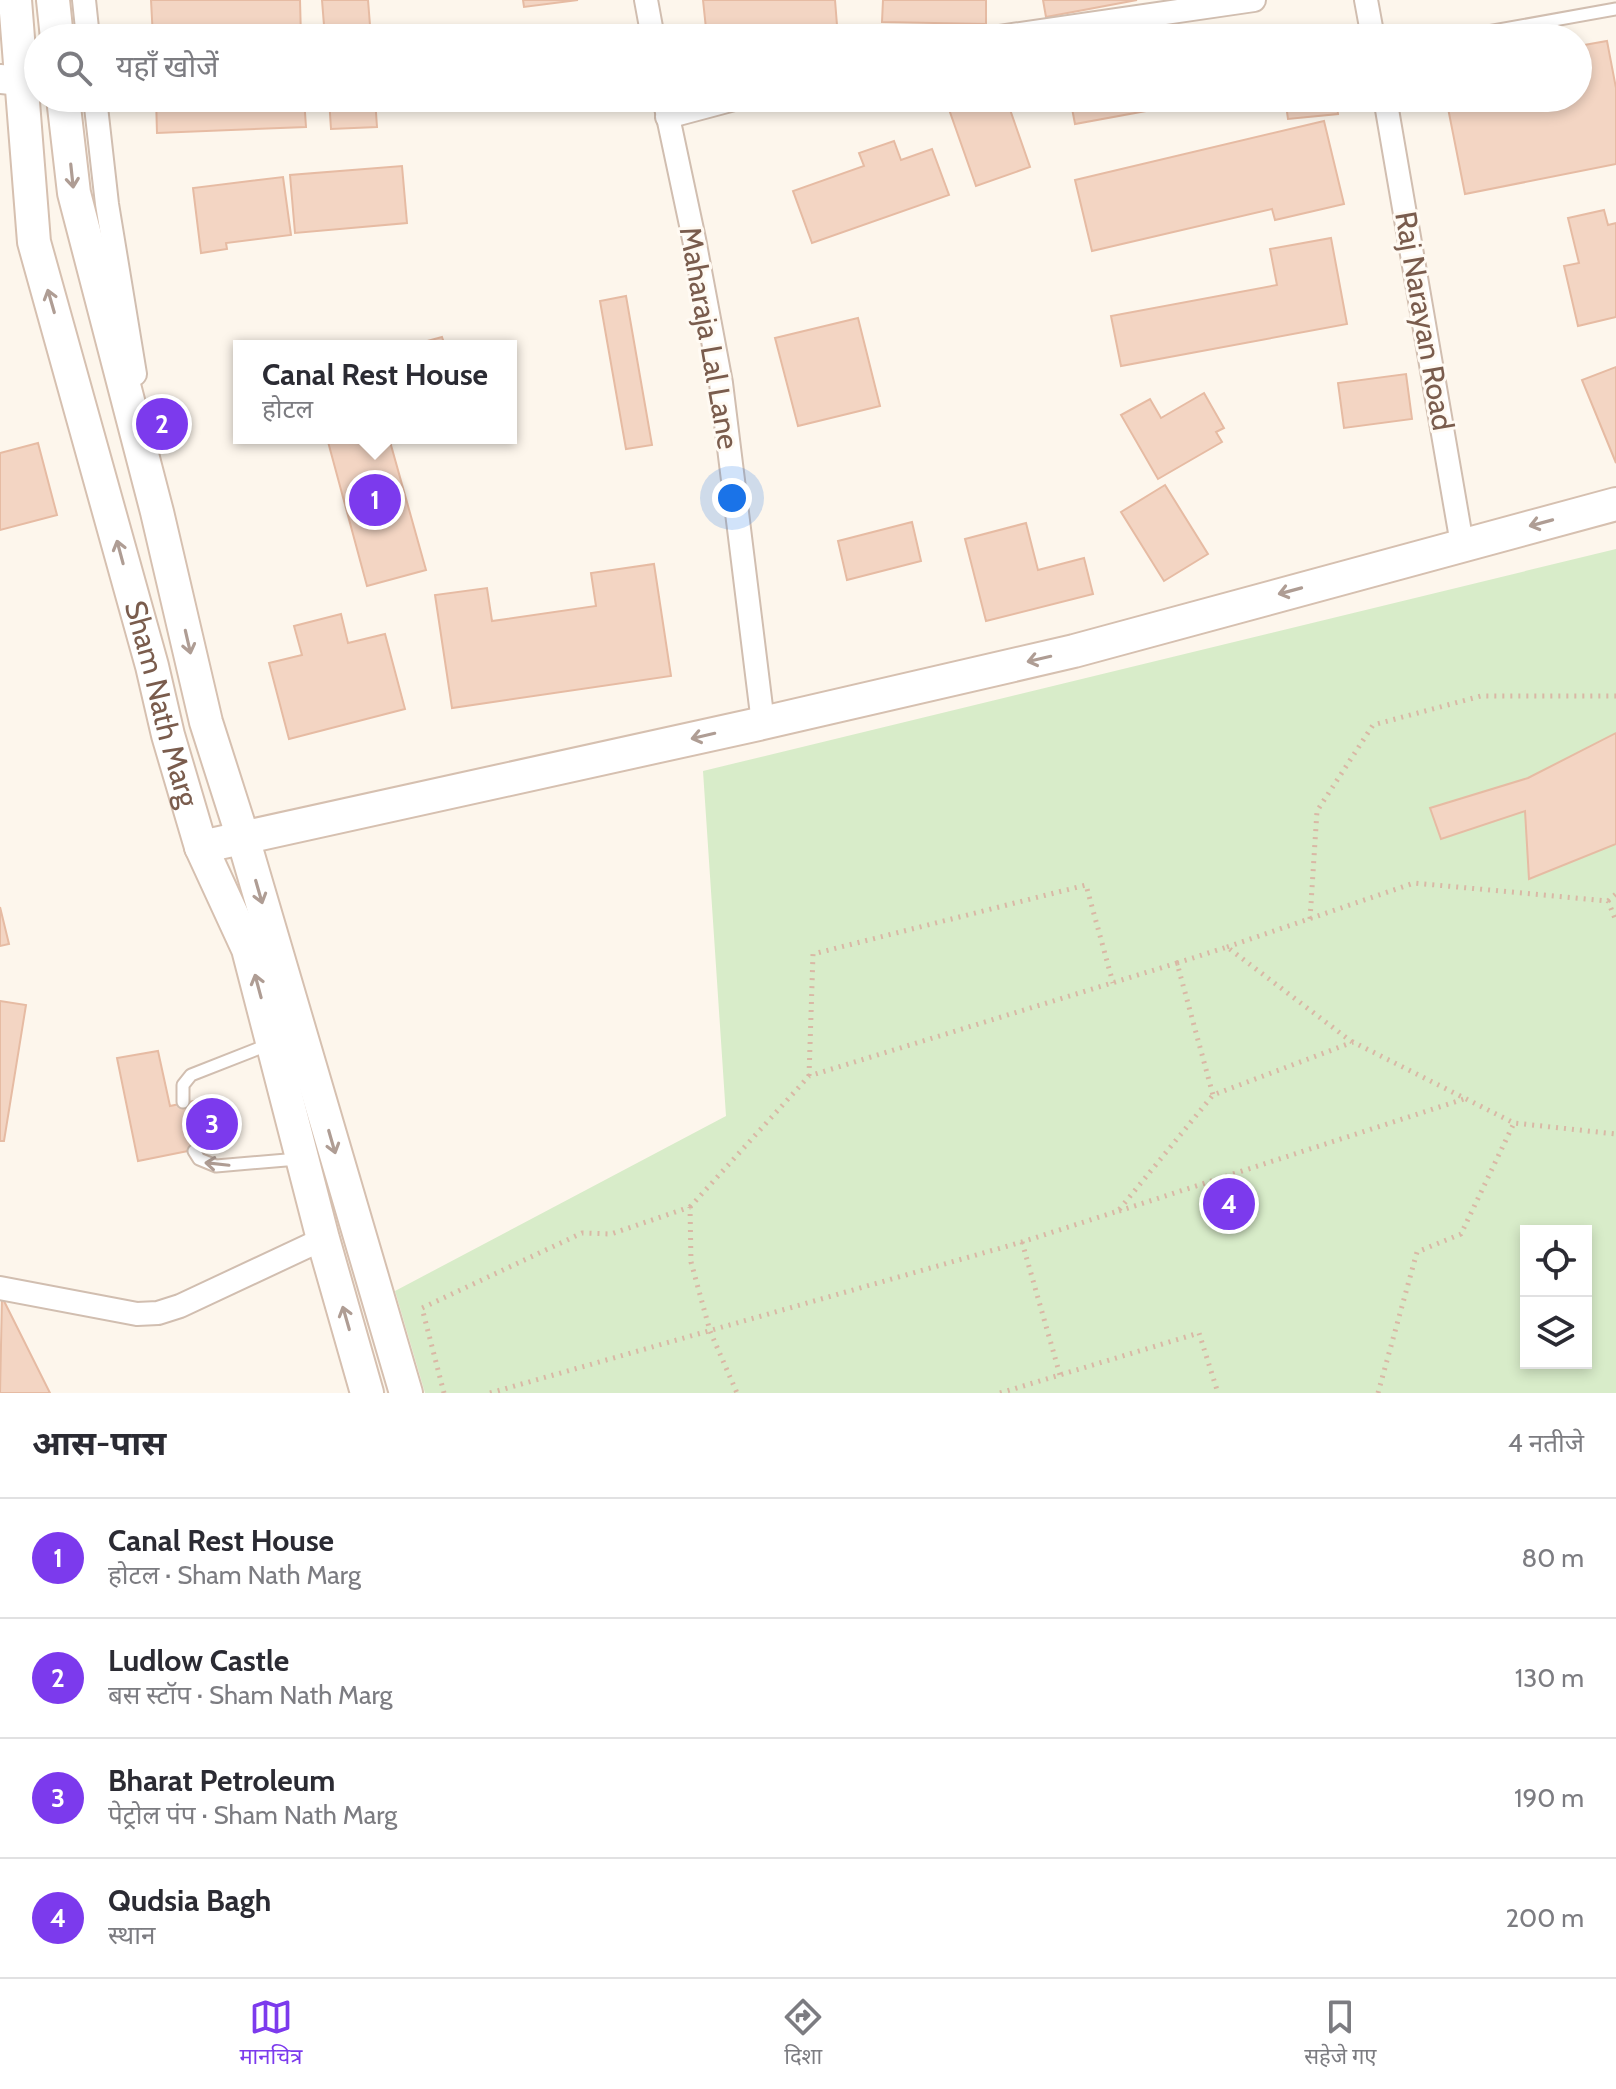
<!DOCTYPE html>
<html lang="hi">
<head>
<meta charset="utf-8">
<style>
  body { margin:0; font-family:Cabin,"Noto Sans Devanagari",sans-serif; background:#f2f2f3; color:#2b2b33 }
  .controls { position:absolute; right:24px; bottom:24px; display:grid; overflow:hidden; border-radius:0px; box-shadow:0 4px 12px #0003 }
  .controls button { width:72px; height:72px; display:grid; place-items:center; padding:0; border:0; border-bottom:2px solid #e1e1e2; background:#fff; color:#2b2b33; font:40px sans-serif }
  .you { position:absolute; left:732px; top:498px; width:28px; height:28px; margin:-20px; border:6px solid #fff; border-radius:50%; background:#1a73e8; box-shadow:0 0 0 12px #1a73e833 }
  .badge { display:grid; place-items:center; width:52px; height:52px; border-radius:50%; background:#7c3aed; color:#fff; font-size:26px; font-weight:700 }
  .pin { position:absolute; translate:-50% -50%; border:4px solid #fff; box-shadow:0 2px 8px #0006 }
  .popup { position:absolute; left:233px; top:340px; width:284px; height:104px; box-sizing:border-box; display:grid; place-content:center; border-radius:0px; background:#fff; filter:drop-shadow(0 2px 6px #0005); font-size:26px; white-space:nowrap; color:#7c7c81 }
  .popup b { font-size:30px; color:#2b2b33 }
  .popup::after { content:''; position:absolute; left:50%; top:100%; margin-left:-16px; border:16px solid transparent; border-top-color:#fff }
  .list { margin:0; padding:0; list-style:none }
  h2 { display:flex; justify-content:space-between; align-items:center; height:104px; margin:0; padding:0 32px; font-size:34px }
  h2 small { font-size:26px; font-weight:400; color:#7c7c81 }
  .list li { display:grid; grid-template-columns:52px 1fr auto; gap:24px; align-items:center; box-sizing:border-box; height:120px; padding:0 32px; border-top:2px solid #e1e1e2 }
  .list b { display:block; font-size:30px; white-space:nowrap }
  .list p { margin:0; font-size:26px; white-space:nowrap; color:#7c7c81 }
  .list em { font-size:26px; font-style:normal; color:#7c7c81 }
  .icon { flex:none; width:44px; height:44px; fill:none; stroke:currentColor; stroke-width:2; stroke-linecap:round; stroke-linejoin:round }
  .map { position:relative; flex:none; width:1616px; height:1393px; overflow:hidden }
  .search { position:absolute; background:#fff; box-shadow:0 4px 12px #0003; left:24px; right:24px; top:24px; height:88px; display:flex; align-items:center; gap:20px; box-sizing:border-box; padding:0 28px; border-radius:44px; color:#7c7c81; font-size:30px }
  .sheet { height:584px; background:#fff }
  nav { display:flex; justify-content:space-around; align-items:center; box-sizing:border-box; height:112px; border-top:2px solid #e1e1e2; background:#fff; font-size:22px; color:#7c7c81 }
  nav a { display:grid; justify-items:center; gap:4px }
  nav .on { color:#7c3aed }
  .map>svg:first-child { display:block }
  .green { fill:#d8ecc9; fill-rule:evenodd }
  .building { fill:#f3d5c3; stroke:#e6bba3; stroke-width:2 }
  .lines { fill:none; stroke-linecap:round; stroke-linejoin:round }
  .service-casing { stroke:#d1beb0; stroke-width:15 }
  .minor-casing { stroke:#d1beb0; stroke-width:26 }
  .tertiary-casing { stroke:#d1beb0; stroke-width:32 }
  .secondary-casing { stroke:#d6c0b0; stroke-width:36 }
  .path { stroke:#d9b8a5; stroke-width:5; stroke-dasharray:2 6; stroke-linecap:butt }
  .service { stroke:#fff; stroke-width:11 }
  .minor { stroke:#fff; stroke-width:22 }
  .tertiary { stroke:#fff; stroke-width:28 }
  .secondary { stroke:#fff; stroke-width:32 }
  .oneway { stroke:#af9d94 }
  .labels { text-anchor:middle; stroke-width:6; stroke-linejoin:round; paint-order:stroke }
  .street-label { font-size:30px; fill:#7a5c4d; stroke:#fffaf3 }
</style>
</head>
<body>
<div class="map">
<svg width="1616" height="1393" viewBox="0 0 1616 1393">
  <rect width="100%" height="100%" fill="#fdf6ec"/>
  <!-- green -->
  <path class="green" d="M1616,549V1393H425L395,1291L726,1116L703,771ZM1526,1231H1586V1363H1526Z"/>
  <!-- building -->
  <g class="building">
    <polygon points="151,0 300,0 301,38 153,38"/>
    <polygon points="322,0 368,0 371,38 325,38"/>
    <polygon points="523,0 578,0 524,7"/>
    <polygon points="703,0 835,0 838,38 707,38"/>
    <polygon points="883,0 986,0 986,24 882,22"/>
    <polygon points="1043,0 1137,0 1046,17"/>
    <polygon points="1328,26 1329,38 1278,38 1278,32"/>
    <polygon points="1607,41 1616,88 1616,164 1465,194 1446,98 1578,98 1578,46"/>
    <polygon points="156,98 304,98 306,127 157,133"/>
    <polygon points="329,98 375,98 377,127 331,129"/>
    <polygon points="945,98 1006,98 1030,167 976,186"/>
    <polygon points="1070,98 1217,98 1075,124"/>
    <polygon points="1285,98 1336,98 1338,114 1288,119"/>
    <polygon points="1324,121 1344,204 1275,220 1272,209 1092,251 1075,180"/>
    <polygon points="894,141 901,160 932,149 949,195 812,243 793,191 864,166 859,153"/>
    <polygon points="402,166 407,223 295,233 290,175"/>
    <polygon points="283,177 291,235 226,243 227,249 201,253 193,188"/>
    <polygon points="1604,210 1608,225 1616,223 1616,317 1578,326 1564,266 1579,263 1568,218"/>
    <polygon points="1331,238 1347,324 1121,366 1111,316 1277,285 1270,249"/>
    <polygon points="626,296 652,445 626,449 600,301"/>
    <polygon points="858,318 880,406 798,426 775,338"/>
    <polygon points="442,337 445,346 409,346"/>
    <polygon points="1616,367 1616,463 1582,380"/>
    <polygon points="1406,374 1412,419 1344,428 1338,383"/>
    <polygon points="1204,393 1224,428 1216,432 1222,442 1158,479 1121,415 1150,399 1161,418"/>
    <polygon points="327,438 389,438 426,570 367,586"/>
    <polygon points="38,443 57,515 0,530 0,453"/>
    <polygon points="1165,485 1208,554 1164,581 1121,512"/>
    <polygon points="912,522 921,561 847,580 838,541"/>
    <polygon points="1026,523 1038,570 1084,558 1093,594 986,621 965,539"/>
    <polygon points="654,564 671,676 452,708 435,595 487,588 492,621 596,606 591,573"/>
    <polygon points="341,614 348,643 385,634 405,709 289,739 269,663 302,655 294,626"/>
    <polygon points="1616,733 1616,844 1529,879 1525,811 1441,839 1430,808 1528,778"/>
    <polygon points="0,907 9,944 0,946"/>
    <polygon points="0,1001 26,1005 4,1141 0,1141"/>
    <polygon points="158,1051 170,1106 208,1098 218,1145 138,1161 117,1058"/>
    <polygon points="2,1297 50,1393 0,1393"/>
  </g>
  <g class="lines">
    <defs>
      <g id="service">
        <polyline points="1454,38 1616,9"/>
        <polyline points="183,1102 183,1085 191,1075 270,1044"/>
        <polyline points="194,1151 199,1159 216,1166 298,1159"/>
      </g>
      <g id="minor">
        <polyline points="84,0 88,38"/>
        <polyline points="646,0 653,38"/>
        <polyline points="1366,0 1373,38"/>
        <polyline points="992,38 1254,0"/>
        <polyline points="95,98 107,204 135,374"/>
        <polyline points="664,98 694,239 721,383 763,723"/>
        <polyline points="1385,98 1462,544"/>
        <polyline points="667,117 738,98"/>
        <polyline points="0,1288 137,1314 158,1313 180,1306 323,1239"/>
      </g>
      <polyline id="tertiary" points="0,79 21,81"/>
      <g id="secondary">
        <path id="s1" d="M15,0L34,242L152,666L168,735L201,847L248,949L323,1239L367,1393"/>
        <polyline points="53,0 57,38"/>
        <polyline points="63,98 74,193 157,512 206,722 243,838 406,1393"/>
        <polyline points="201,847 763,723 1074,651 1616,504"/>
      </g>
    </defs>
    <!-- service casing -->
    <use href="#service" class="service-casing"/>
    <!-- minor casing -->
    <use href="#minor" class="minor-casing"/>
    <!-- tertiary casing -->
    <use href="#tertiary" class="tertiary-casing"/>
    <!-- secondary casing -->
    <use href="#secondary" class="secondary-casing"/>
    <!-- path -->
    <g class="path">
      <polyline points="1608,901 1616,894"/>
      <polyline points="1310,919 1317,811 1373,725 1481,696 1616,696"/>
      <polyline points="1227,947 1414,883 1608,901 1616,921"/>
      <polyline points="1177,963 1227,947 1352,1042"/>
      <polyline points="809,1076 813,954 1086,885 1113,983"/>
      <polyline points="690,1207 809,1076 1177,963 1213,1095"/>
      <polyline points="1119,1211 1464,1099"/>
      <polyline points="1022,1242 1060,1375"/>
      <polyline points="444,1393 422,1308 582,1233 611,1234 690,1207 691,1262 710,1331 737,1393"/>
      <polyline points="490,1393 1022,1242 1118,1211 1213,1095 1353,1042 1514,1123 1616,1134"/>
      <polyline points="1000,1393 1199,1333 1218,1393"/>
      <polyline points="1378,1393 1417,1252 1461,1234 1514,1123"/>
    </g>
    <!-- service -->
    <use href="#service" class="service"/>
    <!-- minor -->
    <use href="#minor" class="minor"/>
    <!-- tertiary -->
    <use href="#tertiary" class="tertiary"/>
    <!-- secondary -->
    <use href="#secondary" class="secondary"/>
  </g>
  <!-- one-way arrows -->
  <defs><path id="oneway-shaft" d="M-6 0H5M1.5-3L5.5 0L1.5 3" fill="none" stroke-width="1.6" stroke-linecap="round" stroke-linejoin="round" transform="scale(2)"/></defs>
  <g class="oneway">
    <use href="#oneway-shaft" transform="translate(72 176) rotate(84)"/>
    <use href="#oneway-shaft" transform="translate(51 301) rotate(-106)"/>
    <use href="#oneway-shaft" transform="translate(1541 523) rotate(165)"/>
    <use href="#oneway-shaft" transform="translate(120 552) rotate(-105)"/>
    <use href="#oneway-shaft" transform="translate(1290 591) rotate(165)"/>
    <use href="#oneway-shaft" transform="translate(188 642) rotate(77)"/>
    <use href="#oneway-shaft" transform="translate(1039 659) rotate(167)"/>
    <use href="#oneway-shaft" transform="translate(703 736) rotate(167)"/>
    <use href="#oneway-shaft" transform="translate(259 892) rotate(74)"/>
    <use href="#oneway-shaft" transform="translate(258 986) rotate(-105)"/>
    <use href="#oneway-shaft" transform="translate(332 1142) rotate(74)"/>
    <use href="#oneway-shaft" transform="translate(217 1164) rotate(-174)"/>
    <use href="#oneway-shaft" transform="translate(346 1318) rotate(-106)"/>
  </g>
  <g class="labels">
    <!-- street labels -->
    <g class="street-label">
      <text transform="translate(1424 321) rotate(80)" y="10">Raj Narayan Road</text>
      <text transform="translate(709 338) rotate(80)" y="10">Maharaja Lal Lane</text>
      <text dy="10" stroke="none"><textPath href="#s1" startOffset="722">Sham Nath Marg</textPath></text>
    </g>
  </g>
</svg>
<div class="controls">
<button><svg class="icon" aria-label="locate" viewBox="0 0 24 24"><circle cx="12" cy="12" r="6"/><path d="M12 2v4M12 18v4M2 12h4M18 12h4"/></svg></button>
<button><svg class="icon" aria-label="layers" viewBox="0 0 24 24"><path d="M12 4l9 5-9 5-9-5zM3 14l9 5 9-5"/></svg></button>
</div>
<div class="you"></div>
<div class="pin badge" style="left:375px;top:500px">1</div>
<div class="popup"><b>Canal Rest House</b>होटल</div>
<div class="pin badge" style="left:162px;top:424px">2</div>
<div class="pin badge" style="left:212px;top:1124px">3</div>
<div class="pin badge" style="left:1229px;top:1204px">4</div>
<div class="search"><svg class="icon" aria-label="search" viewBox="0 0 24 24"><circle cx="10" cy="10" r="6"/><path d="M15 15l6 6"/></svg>यहाँ खोजें</div>
</div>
<section class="sheet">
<h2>आस-पास<small>4 नतीजे</small></h2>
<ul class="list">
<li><span class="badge">1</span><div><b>Canal Rest House</b><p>होटल · Sham Nath Marg</p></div><em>80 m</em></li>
<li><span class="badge">2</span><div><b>Ludlow Castle</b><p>बस स्टॉप · Sham Nath Marg</p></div><em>130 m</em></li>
<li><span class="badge">3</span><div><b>Bharat Petroleum</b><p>पेट्रोल पंप · Sham Nath Marg</p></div><em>190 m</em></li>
<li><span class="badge">4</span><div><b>Qudsia Bagh</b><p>स्थान</p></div><em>200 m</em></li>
</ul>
</section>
<nav>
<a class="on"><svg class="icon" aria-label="map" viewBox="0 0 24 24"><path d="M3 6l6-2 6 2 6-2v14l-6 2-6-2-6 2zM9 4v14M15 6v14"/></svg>मानचित्र</a>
<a><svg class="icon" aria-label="directions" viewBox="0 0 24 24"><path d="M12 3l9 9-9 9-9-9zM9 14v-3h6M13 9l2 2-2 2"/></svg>दिशा</a>
<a><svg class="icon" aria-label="saved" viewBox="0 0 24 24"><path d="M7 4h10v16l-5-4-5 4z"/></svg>सहेजे गए</a>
</nav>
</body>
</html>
